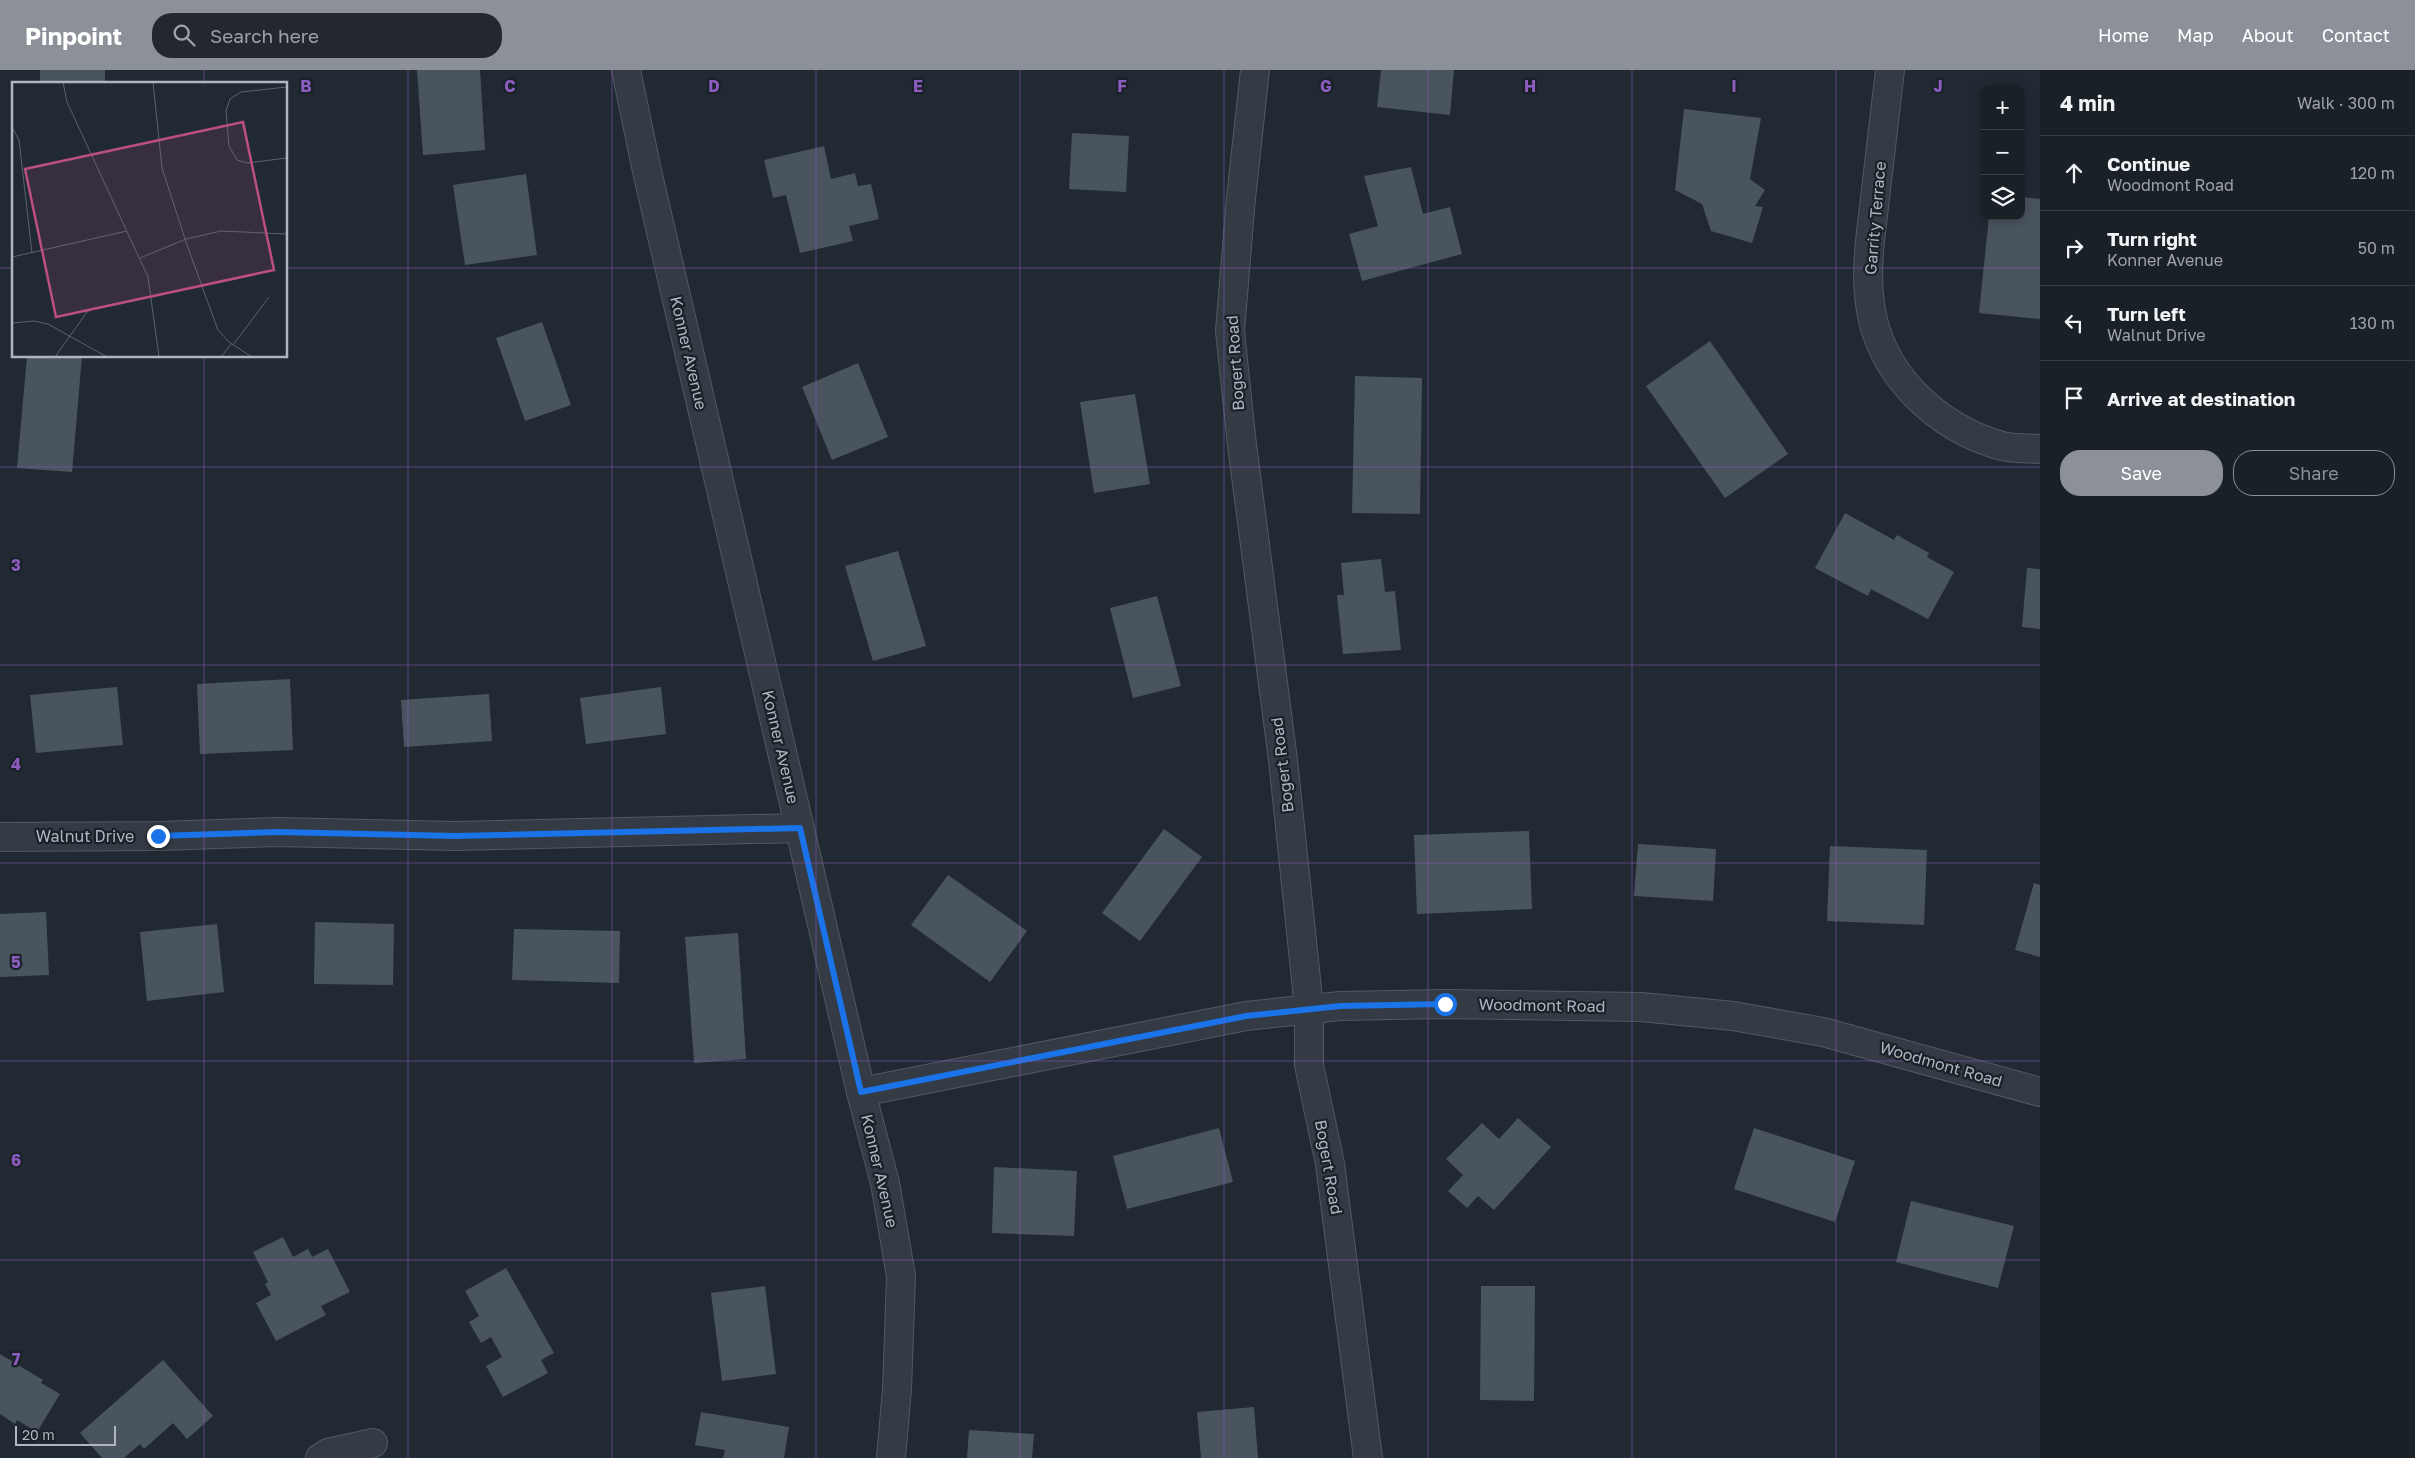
<!DOCTYPE html>
<html lang="en">
<head>
<meta charset="utf-8">
<style>
  body { margin:0; font-family:"Golos Text",sans-serif; background:#22282e; color:#f1f3f6 }
  .controls { position:absolute; right:15px; top:15px; display:grid; overflow:hidden; border-radius:10px; box-shadow:0 2px 12px #0003 }
  .controls button { width:45px; height:45px; display:grid; place-items:center; padding:0; border:0; border-bottom:1px solid #373e43; background:#192026; color:#f1f3f6; font:25px sans-serif }
  .scale { position:absolute; left:15px; bottom:12px; width:101px; box-sizing:border-box; padding-left:5px; border:2px solid #afb6c1; border-top:0; font-size:14px; line-height:18px; white-space:nowrap; color:#afb6c1; -webkit-text-stroke:4px #1a2128; paint-order:stroke }
  .stop { position:absolute; width:15px; height:15px; margin:-11px; border:4px solid #1a73e8; border-radius:50%; background:#fff }
  .stop.end { background:#1a73e8; border-color:#fff; box-shadow:0 1px 5px #0008 }
  .list { margin:0; padding:0; list-style:none }
  h2 { display:flex; justify-content:space-between; align-items:center; height:65px; margin:0; padding:0 20px; font-size:21px }
  h2 small { font-size:16px; font-weight:400; color:#9fa3a7 }
  .list li { display:grid; grid-template-columns:32px 1fr auto; gap:15px; align-items:center; box-sizing:border-box; height:75px; padding:0 20px; border-top:1px solid #373e43 }
  .list b { display:block; font-size:19px; white-space:nowrap }
  .list p { margin:0; font-size:16px; white-space:nowrap; color:#9fa3a7 }
  .list em { font-size:16px; font-style:normal; color:#9fa3a7 }
  .actions { display:flex; gap:10px; padding:15px 20px }
  .actions a { flex:1; padding:11px 0; border:1px solid #8c9099; border-radius:20px; text-align:center; font-size:18px; color:#8c9099 }
  .actions .main { background:#8c9099; color:#fff }
  .icon { flex:none; width:28px; height:28px; fill:none; stroke:currentColor; stroke-width:2; stroke-linecap:round; stroke-linejoin:round }
  .map { position:relative; flex:none; width:2040px; height:1388px; overflow:hidden }
  header { display:flex; align-items:center; gap:30px; box-sizing:border-box; height:70px; padding:0 25px; background:#8c9099; color:#fff }
  header strong { font-size:24px }
  nav { display:flex; gap:28px; margin-inline-start:auto; font-size:18px }
  .search { width:350px; height:45px; background:#22282e; display:flex; align-items:center; gap:12px; box-sizing:border-box; padding:0 18px; border-radius:20px; color:#9fa3a7; font-size:19px }
  main { display:flex }
  aside { flex:1; background:#192026 }
  .map>svg:first-child { display:block }
  .building { fill:#4a545f }
  .lines { fill:none; stroke-linecap:round; stroke-linejoin:round }
  .minor-casing { stroke:#525962; stroke-width:30 }
  .minor { stroke:#343b44; stroke-width:28 }
  .route { stroke:#1a73e8; stroke-width:6 }
  .grid { fill:none; stroke:#8d5cc0; stroke-width:1; stroke-opacity:0.55 }
  .labels { text-anchor:middle; stroke-width:4.5; stroke-linejoin:round; paint-order:stroke }
  .street-label { font-size:16px; fill:#afb6c1; stroke:#1a2128 }
  .inset-road { fill:none; stroke:#5a626c; stroke-width:1 }
  .view { fill:#bb4f7f; fill-opacity:0.15; stroke:#bb4f7f; stroke-width:2.5 }
  .inset-edge { fill:none; stroke:#afb6c1; stroke-width:2.5 }
  .grid-label { font-size:16px; text-anchor:middle; font-weight:bold; fill:#8d5cc0; stroke:#1a2128; stroke-width:4.5; stroke-linejoin:round; paint-order:stroke }
</style>
</head>
<body>
<header>
<strong>Pinpoint</strong>
<div class="search"><svg class="icon" aria-label="search" viewBox="0 0 24 24"><circle cx="10" cy="10" r="6"/><path d="M15 15l6 6"/></svg>Search here</div>
<nav><a>Home</a><a>Map</a><a>About</a><a>Contact</a></nav>
</header>
<main>
<div class="map">
<svg width="2040" height="1388" viewBox="0 0 2040 1388">
  <rect width="100%" height="100%" fill="#212a33"/>
  <!-- building -->
  <g class="building">
    <rect x="40" y="0" width="65" height="14"/>
    <polygon points="417,0 480,0 485,80 423,85"/>
    <polygon points="1381,0 1454,0 1450,45 1377,37"/>
    <polygon points="1684,39 1761,48 1750,109 1765,120 1755,136 1763,137 1752,173 1711,161 1702,134 1675,120"/>
    <polygon points="1072,63 1129,66 1126,122 1069,119"/>
    <polygon points="824,76 831,109 855,103 858,116 871,114 879,149 849,156 853,171 800,183 786,125 773,128 764,90"/>
    <polygon points="1411,97 1423,144 1450,137 1462,184 1362,211 1349,164 1378,156 1364,106"/>
    <polygon points="526,104 537,185 465,195 453,115"/>
    <polygon points="2021,127 2040,129 2040,249 1979,243 1989,146 2021,146"/>
    <polygon points="542,252 571,335 525,351 496,268"/>
    <polygon points="1710,271 1788,384 1725,428 1646,316"/>
    <polygon points="27,286 82,286 72,402 17,398"/>
    <polygon points="858,293 888,367 832,390 802,317"/>
    <polygon points="1355,306 1422,308 1420,444 1352,443"/>
    <polygon points="1135,324 1150,414 1094,423 1080,332"/>
    <polygon points="1845,443 1894,470 1897,465 1929,483 1927,487 1954,502 1928,549 1871,519 1868,526 1815,498"/>
    <polygon points="898,481 926,576 873,591 845,496"/>
    <polygon points="1381,489 1385,522 1395,521 1401,580 1343,584 1337,525 1344,525 1341,493"/>
    <polygon points="2027,498 2040,499 2040,559 2022,557"/>
    <polygon points="1157,526 1181,616 1133,628 1110,538"/>
    <polygon points="290,609 293,680 200,684 197,614"/>
    <polygon points="117,617 123,675 36,683 30,625"/>
    <polygon points="661,617 666,664 586,674 580,628"/>
    <polygon points="489,624 492,671 404,677 401,630"/>
    <polygon points="1164,759 1202,787 1140,871 1102,843"/>
    <polygon points="1529,761 1532,839 1417,844 1414,765"/>
    <polygon points="1638,774 1716,779 1713,831 1634,826"/>
    <polygon points="1830,776 1927,780 1924,855 1827,851"/>
    <polygon points="948,805 1027,861 990,912 911,855"/>
    <polygon points="2034,813 2040,815 2040,887 2015,880"/>
    <polygon points="46,842 49,905 0,907 0,844"/>
    <polygon points="315,852 394,854 393,915 314,914"/>
    <polygon points="217,854 224,922 147,931 140,862"/>
    <polygon points="514,859 620,861 619,913 512,910"/>
    <polygon points="738,863 746,989 694,993 685,867"/>
    <polygon points="1518,1048 1551,1077 1494,1140 1478,1126 1467,1138 1448,1121 1463,1105 1446,1089 1482,1053 1499,1069"/>
    <polygon points="1219,1058 1233,1112 1127,1139 1113,1086"/>
    <polygon points="1754,1058 1855,1091 1835,1152 1734,1119"/>
    <polygon points="994,1097 1077,1101 1074,1166 992,1163"/>
    <polygon points="1911,1131 2014,1156 1998,1218 1896,1192"/>
    <polygon points="283,1167 293,1187 308,1179 312,1187 328,1179 350,1222 321,1236 326,1245 276,1271 256,1233 271,1225 265,1214 268,1212 253,1182"/>
    <polygon points="506,1198 554,1283 541,1290 548,1303 503,1327 486,1296 502,1287 491,1267 481,1273 469,1252 479,1246 465,1221"/>
    <polygon points="765,1216 776,1304 722,1311 711,1223"/>
    <polygon points="1481,1216 1535,1216 1534,1331 1480,1330"/>
    <polygon points="0,1284 43,1310 41,1313 60,1324 37,1362 17,1350 15,1354 0,1344"/>
    <polygon points="163,1290 213,1346 187,1369 173,1353 144,1379 140,1374 124,1388 102,1388 80,1363"/>
    <polygon points="1254,1337 1258,1388 1201,1388 1197,1342"/>
    <polygon points="701,1342 789,1357 784,1388 723,1388 725,1380 695,1375"/>
    <polygon points="969,1360 1034,1364 1032,1388 967,1388"/>
  </g>
  <g class="lines">
    <defs>
      <g id="minor">
        <polyline points="626,0 647,101 861,1022 885,1113 901,1206 897,1319 891,1388"/>
        <polyline points="1255,0 1241,128 1230,261 1242,375 1283,690 1309,938 1309,995 1330,1094 1368,1388"/>
        <path d="M1890,0C1885,43 1880,86 1875,128C1871,163 1865,199 1870,234C1879,304 1937,358 2002,376C2014,379 2028,378 2040,379"/>
        <polyline points="0,767 158,766 277,762 455,766 800,758"/>
        <polyline points="861,1022 1246,946 1340,936 1445,934 1641,937 1733,946 1823,962 2040,1022"/>
        <polyline points="320,1388 328,1383 373,1373"/>
      </g>
    </defs>
    <!-- minor casing -->
    <use href="#minor" class="minor-casing"/>
    <!-- minor -->
    <use href="#minor" class="minor"/>
  </g>
  <g class="lines">
    <!-- route -->
    <polyline class="route" points="158,766 277,762 456,766 800,758 861,1022 1246,946 1340,936 1445,934"/>
  </g>
  <!-- grid -->
  <path class="grid" d="M204,0V14M408,0V1388M612,0V1388M816,0V1388M1020,0V1388M1224,0V1388M1428,0V1388M1632,0V1388M1836,0V1388M0,198H14M286,198H2040M204,286V1388M0,397H2040M0,595H2040M0,793H2040M0,991H2040M0,1190H2040"/>
  <g class="labels">
    <!-- street labels -->
    <g class="street-label">
      <text transform="translate(1875 148) rotate(-85)" y="6">Garrity Terrace</text>
      <text transform="translate(689 283) rotate(77)" y="6">Konner Avenue</text>
      <text transform="translate(1235 293) rotate(-94)" y="6">Bogert Road</text>
      <text transform="translate(781 677) rotate(77)" y="6">Konner Avenue</text>
      <text transform="translate(1282 695) rotate(-97)" y="6">Bogert Road</text>
      <text x="85" y="772">Walnut Drive</text>
      <text transform="translate(1542 935) rotate(1)" y="6">Woodmont Road</text>
      <text transform="translate(1941 994) rotate(16)" y="6">Woodmont Road</text>
      <text transform="translate(1329 1097) rotate(80)" y="6">Bogert Road</text>
      <text transform="translate(880 1101) rotate(77)" y="6">Konner Avenue</text>
    </g>
  </g>
  <!-- overview -->
  <g transform="translate(12 12)">
    <rect width="275" height="275" fill="#212a33"/>
    <path class="inset-road" d="M51,0L55,20L136,195L147,275M141,0L150,86L175,163L206,248L217,260L240,275M275,5L229,10L218,17L214,29L217,64L225,78L235,81L275,76M0,45L7,58L20,171M0,175L115,149M128,176L174,157L209,149L275,152M0,241L22,239L36,242L95,275M221,263L257,215M43,275L75,230L84,225M209,275L219,262"/>
    <path class="view" d="M231,40L262,188L44,235L13,87Z"/>
    <rect width="275" height="275" class="inset-edge"/>
  </g>
  <g class="grid-label">
    <text x="306" y="22">B</text>
    <text x="510" y="22">C</text>
    <text x="714" y="22">D</text>
    <text x="918" y="22">E</text>
    <text x="1122" y="22">F</text>
    <text x="1326" y="22">G</text>
    <text x="1530" y="22">H</text>
    <text x="1734" y="22">I</text>
    <text x="1938" y="22">J</text>
    <text x="16" y="501">3</text>
    <text x="16" y="700">4</text>
    <text x="16" y="898">5</text>
    <text x="16" y="1096">6</text>
    <text x="16" y="1295">7</text>
  </g>
</svg>
<div class="controls">
<button>+</button>
<button>−</button>
<button><svg class="icon" aria-label="layers" viewBox="0 0 24 24"><path d="M12 4l9 5-9 5-9-5zM3 14l9 5 9-5"/></svg></button>
</div>
<div class="scale">20 m</div>
<div class="stop" style="left:1445px;top:934px"></div>
<div class="stop end" style="left:158px;top:766px"></div>
</div>
<aside>
<h2>4 min<small>Walk · 300 m</small></h2>
<ul class="list">
<li><svg class="icon" aria-label="ahead" viewBox="0 0 24 24"><path d="M12 20V5M6 11l6-6 6 6"/></svg><div><b>Continue</b><p>Woodmont Road</p></div><em>120 m</em></li>
<li><svg class="icon" aria-label="right" viewBox="0 0 24 24"><path d="M7 20v-9h11M14 6l5 5-5 5"/></svg><div><b>Turn right</b><p>Konner Avenue</p></div><em>50 m</em></li>
<li><svg class="icon" aria-label="left" viewBox="0 0 24 24"><path d="M17 20v-9H6M10 6l-5 5 5 5"/></svg><div><b>Turn left</b><p>Walnut Drive</p></div><em>130 m</em></li>
<li><svg class="icon" aria-label="arrive" viewBox="0 0 24 24"><path d="M6 21V4h12l-3 4 3 4H6"/></svg><div><b>Arrive at destination</b></div></li>
</ul>
<div class="actions"><a class="main">Save</a><a>Share</a></div>
</aside>
</main>
</body>
</html>
